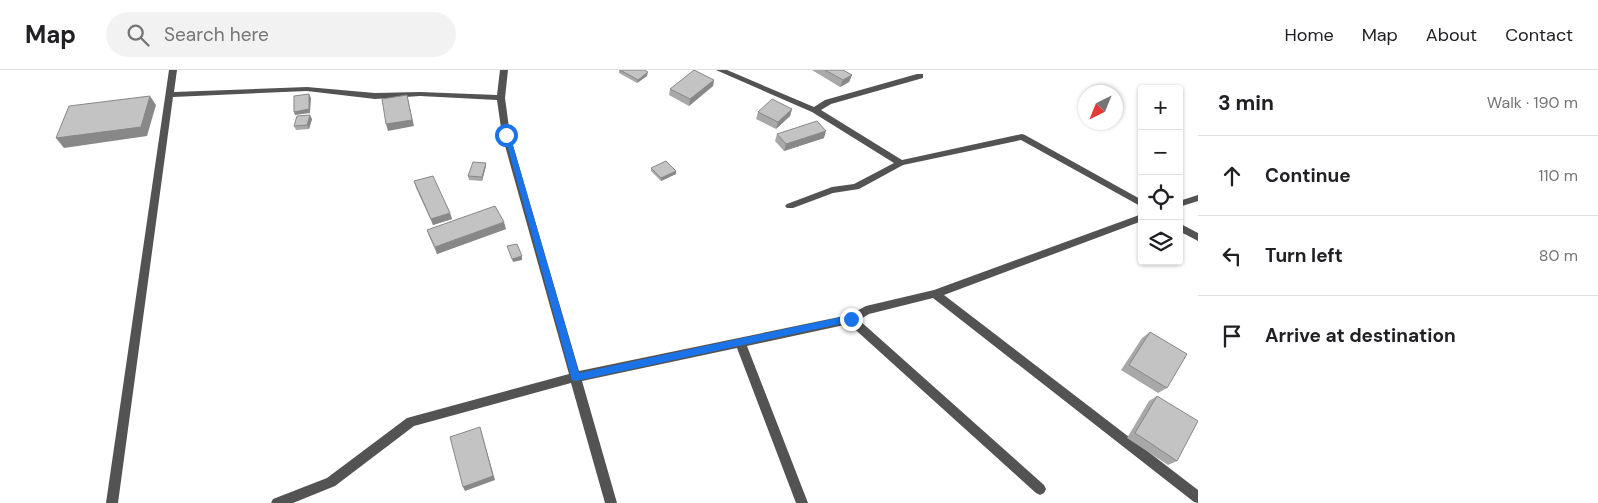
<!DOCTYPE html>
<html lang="en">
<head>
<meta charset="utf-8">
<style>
  body { margin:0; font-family:"DM Sans",sans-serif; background:#f2f2f2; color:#202124 }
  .controls { position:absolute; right:15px; top:15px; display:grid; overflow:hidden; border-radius:5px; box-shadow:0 1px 4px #0004 }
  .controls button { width:45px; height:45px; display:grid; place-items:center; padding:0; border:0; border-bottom:1px solid #e0e0e0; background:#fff; color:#202124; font:25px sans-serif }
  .compass { position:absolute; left:1078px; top:15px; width:45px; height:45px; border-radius:50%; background:#fff; box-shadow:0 1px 4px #0004; rotate:223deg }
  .stop { position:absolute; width:15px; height:15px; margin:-11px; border:4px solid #1a73e8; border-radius:50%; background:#fff }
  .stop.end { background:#1a73e8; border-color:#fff; box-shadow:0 1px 5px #0008 }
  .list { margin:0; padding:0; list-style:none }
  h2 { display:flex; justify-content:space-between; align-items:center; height:65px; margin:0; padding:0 20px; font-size:21px }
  h2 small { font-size:16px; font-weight:400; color:#757577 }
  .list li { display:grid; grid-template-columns:32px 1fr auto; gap:15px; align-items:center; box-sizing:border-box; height:80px; padding:0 20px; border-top:1px solid #e0e0e0 }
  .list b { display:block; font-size:19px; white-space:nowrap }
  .list em { font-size:16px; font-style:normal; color:#757577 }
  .icon { flex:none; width:28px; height:28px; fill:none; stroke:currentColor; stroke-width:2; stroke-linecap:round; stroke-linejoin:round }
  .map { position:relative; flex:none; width:1198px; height:433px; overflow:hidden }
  header { display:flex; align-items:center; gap:30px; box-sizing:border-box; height:70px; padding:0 25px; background:#fff; border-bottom:1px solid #e0e0e0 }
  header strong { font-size:24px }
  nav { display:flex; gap:28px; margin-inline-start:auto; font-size:18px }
  .search { width:350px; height:45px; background:#f2f2f2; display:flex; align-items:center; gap:12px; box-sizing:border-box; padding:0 18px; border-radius:28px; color:#757577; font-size:19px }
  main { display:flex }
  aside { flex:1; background:#fff }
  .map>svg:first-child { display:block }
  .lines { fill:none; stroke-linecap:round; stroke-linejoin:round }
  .minor { fill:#535353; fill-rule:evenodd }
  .wall { fill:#a8a8a8 }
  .shaded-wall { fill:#888 }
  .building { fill:#c3c3c3; stroke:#888 }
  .route { fill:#1a73e8 }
</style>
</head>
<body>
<header>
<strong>Map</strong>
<div class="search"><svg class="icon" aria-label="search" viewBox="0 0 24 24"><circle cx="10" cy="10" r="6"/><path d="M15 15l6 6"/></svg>Search here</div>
<nav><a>Home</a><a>Map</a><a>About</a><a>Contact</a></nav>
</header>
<main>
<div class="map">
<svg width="1198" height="433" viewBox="0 0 1198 433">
  <rect width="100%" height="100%" fill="#fff"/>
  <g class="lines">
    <!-- minor -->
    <g class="minor">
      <polygon points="169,0 177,0 174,22 307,17 375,23 420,22 497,25 500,0 508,0 505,28 510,65 579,301 849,245 866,236 934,220 1142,144 1142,151 944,225 1198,420 1198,433 1194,432 933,228 869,244 859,250 1044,415 1046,419 1044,423 1040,425 1036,423 849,254 747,276 808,433 796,433 737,278 582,311 617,433 605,433 571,313 414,356 335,416 293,433 271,433 273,429 327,408 407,348 569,304 502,65 497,30 420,26 375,29 307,21 173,27 118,433 106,433"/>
      <polygon points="716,0 727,0 814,37 825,30 917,4 923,4 923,8 831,34 821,40 902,90 1022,64 1025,65 1142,130 1142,137 1021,70 903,95 859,119 833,123 793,138 787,138 785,136 787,134 832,117 854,114 894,93 812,42"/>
      <polygon points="1198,125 1198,131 1179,137 1179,131"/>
      <polygon points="1179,153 1198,163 1198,171 1179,161"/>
    </g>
  </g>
  <!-- wall -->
  <g class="wall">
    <polygon points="619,0 647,6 637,13 619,3"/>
    <polygon points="812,0 843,0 852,5 849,12 840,17"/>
    <polygon points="714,10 713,16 689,36 669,25 670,19"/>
    <polygon points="792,39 790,46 776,59 756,49 758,42"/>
    <polygon points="312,49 309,59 296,60 294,56"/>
    <polygon points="777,64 824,68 784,81 775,71"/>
    <polygon points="486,96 482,111 469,110 468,106"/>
    <polygon points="651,98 676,101 676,104 661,111 651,101"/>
    <polygon points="414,111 450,143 452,149 433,155 416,118"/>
    <polygon points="506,159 437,184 429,166 427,160"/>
    <polygon points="1150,262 1167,318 1158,323 1121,300 1142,268"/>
    <polygon points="1157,326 1177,391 1168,395 1127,368 1149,331"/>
  </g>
  <!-- shaded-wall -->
  <g class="shaded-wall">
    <polygon points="648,2 647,6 637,13 638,10"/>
    <polygon points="852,5 849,12 840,17 843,10"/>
    <polygon points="714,10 713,16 689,36 690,29"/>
    <polygon points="309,24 311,28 310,43 295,45 294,42"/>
    <polygon points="407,25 414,56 388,61 386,54"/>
    <polygon points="150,26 156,35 147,66 64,78 56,68"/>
    <polygon points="792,39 790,46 776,59 778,52"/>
    <polygon points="310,45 312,49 309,59 307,55"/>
    <polygon points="826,61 824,68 784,81 786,74"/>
    <polygon points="486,93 486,96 482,111 482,107"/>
    <polygon points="676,101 676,104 661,111 661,108"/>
    <polygon points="450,143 452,149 433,155 431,149"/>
    <polygon points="504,152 506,159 437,184 435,177"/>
    <polygon points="522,186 522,190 513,192 512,189"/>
    <polygon points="480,357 495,410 465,421 463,417"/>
  </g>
  <!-- building -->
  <g class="building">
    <polygon points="620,0 644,0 648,2 638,10"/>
    <polygon points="694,0 714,10 690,29 670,19"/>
    <polygon points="825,0 843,0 852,5 843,10"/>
    <polygon points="309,24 309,39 294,42 294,26"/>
    <polygon points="407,25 412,50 386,54 382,29"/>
    <polygon points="150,26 141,57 56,68 69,36"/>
    <polygon points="772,29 792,39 778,52 758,42"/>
    <polygon points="310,45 307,55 294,56 297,46"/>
    <polygon points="817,51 826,61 786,74 777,64"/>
    <polygon points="666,91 676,101 661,108 651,98"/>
    <polygon points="473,92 486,93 482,107 468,106"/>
    <polygon points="433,106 450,143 431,149 414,111"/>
    <polygon points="495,136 504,152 435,177 427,160"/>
    <polygon points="517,174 522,186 512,189 507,176"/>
    <polygon points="1150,262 1187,284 1167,318 1129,295"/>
    <polygon points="1157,326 1198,351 1177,391 1135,363"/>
    <polygon points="480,357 493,406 463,417 450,367"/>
  </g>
  <!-- route -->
  <polygon class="route" points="504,64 510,65 579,303 851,245 854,246 854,251 576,311 572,310"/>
</svg>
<div class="controls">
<button>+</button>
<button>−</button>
<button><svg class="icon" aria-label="locate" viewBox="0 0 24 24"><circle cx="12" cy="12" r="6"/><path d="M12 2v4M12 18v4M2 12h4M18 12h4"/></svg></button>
<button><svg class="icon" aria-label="layers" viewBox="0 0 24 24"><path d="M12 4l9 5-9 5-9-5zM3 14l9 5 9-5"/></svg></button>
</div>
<svg class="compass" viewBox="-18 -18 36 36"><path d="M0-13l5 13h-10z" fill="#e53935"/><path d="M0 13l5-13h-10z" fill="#757577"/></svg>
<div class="stop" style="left:506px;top:65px"></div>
<div class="stop end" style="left:851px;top:249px"></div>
</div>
<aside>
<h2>3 min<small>Walk · 190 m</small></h2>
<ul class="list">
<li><svg class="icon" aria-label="ahead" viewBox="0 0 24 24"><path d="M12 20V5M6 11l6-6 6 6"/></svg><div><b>Continue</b></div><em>110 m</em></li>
<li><svg class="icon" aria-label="left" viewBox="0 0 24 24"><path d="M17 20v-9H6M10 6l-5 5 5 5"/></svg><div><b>Turn left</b></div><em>80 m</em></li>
<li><svg class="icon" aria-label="arrive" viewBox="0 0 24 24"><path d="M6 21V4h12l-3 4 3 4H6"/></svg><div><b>Arrive at destination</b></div></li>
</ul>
</aside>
</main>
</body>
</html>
